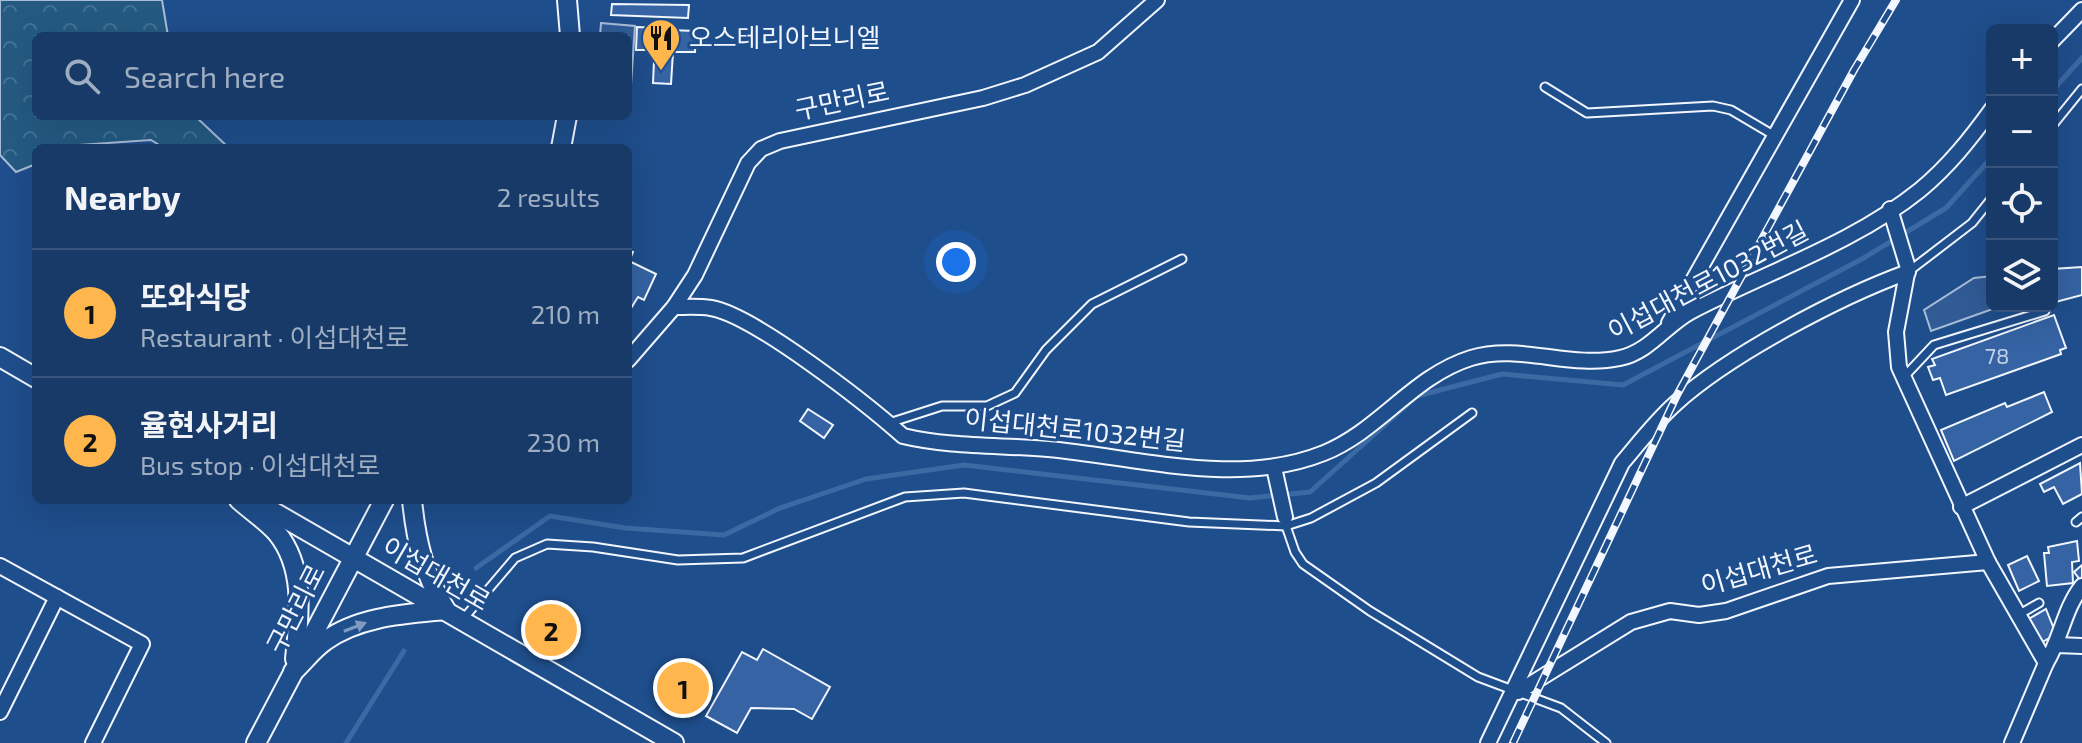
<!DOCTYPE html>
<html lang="en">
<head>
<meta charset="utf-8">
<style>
  body { margin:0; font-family:"Exo 2","Noto Sans KR",sans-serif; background:#20416f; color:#f1f3f6 }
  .controls { position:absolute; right:24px; top:24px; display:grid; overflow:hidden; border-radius:12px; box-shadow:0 8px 32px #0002 }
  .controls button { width:72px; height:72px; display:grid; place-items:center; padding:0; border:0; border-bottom:2px solid #36547d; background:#173a69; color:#f1f3f6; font:40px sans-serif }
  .you { position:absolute; left:956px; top:262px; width:28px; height:28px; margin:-20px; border:6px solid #fff; border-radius:50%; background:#1a73e8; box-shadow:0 0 0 12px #1a73e833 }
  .badge { display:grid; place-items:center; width:52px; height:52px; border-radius:50%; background:#ffb74d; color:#111; font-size:26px; font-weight:700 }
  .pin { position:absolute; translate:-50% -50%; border:4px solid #fff; box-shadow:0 2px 8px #0006 }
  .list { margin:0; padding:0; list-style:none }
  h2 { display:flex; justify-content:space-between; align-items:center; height:104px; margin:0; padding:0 32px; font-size:34px }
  h2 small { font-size:26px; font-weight:400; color:#9eadc0 }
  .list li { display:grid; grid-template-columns:52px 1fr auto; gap:24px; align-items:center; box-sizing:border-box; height:128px; padding:0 32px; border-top:2px solid #36547d }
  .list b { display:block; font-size:30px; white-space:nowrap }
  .list p { margin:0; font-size:26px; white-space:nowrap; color:#9eadc0 }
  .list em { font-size:26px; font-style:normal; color:#9eadc0 }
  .icon { flex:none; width:44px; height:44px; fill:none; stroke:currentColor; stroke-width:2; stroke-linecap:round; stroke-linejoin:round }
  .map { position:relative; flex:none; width:2082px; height:743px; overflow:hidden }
  .search { position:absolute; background:#173a69; box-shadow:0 8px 32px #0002; left:32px; top:32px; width:600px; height:88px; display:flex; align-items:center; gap:20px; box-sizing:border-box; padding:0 28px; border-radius:12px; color:#9eadc0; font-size:30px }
  .panel { position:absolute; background:#173a69; box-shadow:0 8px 32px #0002; left:32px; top:144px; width:600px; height:360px; border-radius:12px }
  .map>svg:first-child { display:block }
  .forest { fill:url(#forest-crowns); stroke:#a8bbd7; stroke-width:2 }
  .parking { fill:#305b95; stroke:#a8bbd7; stroke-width:2 }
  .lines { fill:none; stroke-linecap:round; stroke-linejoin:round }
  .stream { stroke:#3b69a3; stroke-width:5 }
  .building { fill:#3563a3; stroke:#f2f6ff; stroke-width:2 }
  .service-casing { stroke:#f2f6ff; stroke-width:11 }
  .minor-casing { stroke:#f2f6ff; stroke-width:18 }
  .tertiary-casing { stroke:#f2f6ff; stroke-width:22 }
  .service { stroke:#1f4e8c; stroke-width:7 }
  .minor { stroke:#1f4e8c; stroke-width:14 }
  .tertiary { stroke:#1f4e8c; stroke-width:18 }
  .rail-casing { stroke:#f2f6ff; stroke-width:8 }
  .rail { stroke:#1f4e8c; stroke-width:5; stroke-dasharray:15; stroke-linecap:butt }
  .oneway { fill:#7e9ac0 }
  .labels { text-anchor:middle; stroke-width:6; stroke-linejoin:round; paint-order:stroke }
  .number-label { font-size:22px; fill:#c3d1e8 }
  .poi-label { font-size:26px; fill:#f2f6ff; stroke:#1f4e8c; text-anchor:start }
  .street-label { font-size:26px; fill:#f2f6ff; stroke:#1f4e8c }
</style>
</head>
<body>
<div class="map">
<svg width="2082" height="743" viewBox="0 0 2082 743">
  <defs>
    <pattern id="forest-crowns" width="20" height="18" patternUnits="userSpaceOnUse" patternTransform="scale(2)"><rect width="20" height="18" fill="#245a82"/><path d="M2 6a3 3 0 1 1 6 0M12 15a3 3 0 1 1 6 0" fill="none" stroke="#447295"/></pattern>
  </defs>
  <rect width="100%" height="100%" fill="#1f4e8c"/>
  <!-- forest -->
  <polygon class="forest" points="0,0 162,0 168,36 36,36 36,116 195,116 229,148 164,148 151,140 36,148 36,164 16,172 0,155"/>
  <!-- parking -->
  <g class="parking">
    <polygon points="601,23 635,26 631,85 628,85 628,36 600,36"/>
    <polygon points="1992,276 1992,306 2001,306 1931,331 1924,310 1974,278"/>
  </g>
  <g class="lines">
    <!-- stream -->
    <g class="stream">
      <polyline points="2052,91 2082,58"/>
      <polyline points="476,568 550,516 625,528 724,535 780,508 866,479 964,465 1250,498 1310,492 1417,396 1502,374 1623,385 1862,259 1946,208 1992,157"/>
      <polyline points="346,743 404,651"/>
    </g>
  </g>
  <!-- building -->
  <g class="building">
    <polygon points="612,4 689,5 688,18 611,15"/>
    <polygon points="637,27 658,28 658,34 669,34 669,30 696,31 695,52 673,52 671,84 653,83 654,61 667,61 667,46 656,45 656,50 636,50"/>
    <polygon points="628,250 633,252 629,261 656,274 644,300 638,297 628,313"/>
    <polygon points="2082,267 2082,295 2052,303 2052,269"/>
    <polygon points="2054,315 2066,348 2060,350 2061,354 1946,395 1940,378 1933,380 1928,367 1935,365 1932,359"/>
    <polygon points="2044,392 2052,412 1954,461 1941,430 2005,403 2007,407"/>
    <polygon points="808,409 833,425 824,438 800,421"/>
    <polygon points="2080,463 2082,494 2063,504 2054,487 2044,492 2040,484"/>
    <polygon points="2077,541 2079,561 2072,562 2073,583 2047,586 2044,553 2049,553 2048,547"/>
    <polygon points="2027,556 2039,581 2019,591 2008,565"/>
    <polygon points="2082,565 2082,580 2081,581 2074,572"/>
    <polygon points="2046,609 2056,634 2039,644 2025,621"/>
    <polygon points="763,649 830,687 812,719 794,709 751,708 737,733 706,716 742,652 757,660"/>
    <polygon points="682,673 696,681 690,691 700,697 694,709 659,689 667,674 678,680"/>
  </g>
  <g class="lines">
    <defs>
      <g id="service">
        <polyline points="1545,87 1587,113 1713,106 1731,110 1775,136"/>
        <polyline points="2052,126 2082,89"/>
        <polyline points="1908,272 1972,223 1992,198"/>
        <polyline points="1903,378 1934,345 2045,311"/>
        <polyline points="889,423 942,406 987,406 1015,393 1046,350 1092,304 1182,259"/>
        <polyline points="2076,522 2082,517"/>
        <polyline points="1285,523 1295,552 1303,564 1370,611 1478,677 1561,708 1606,743"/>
        <polyline points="2018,615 2039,603"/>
        <polyline points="464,618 515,558 547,544 593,547 678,560 743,558 905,497 964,493 1189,522 1286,526 1311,518 1376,483 1472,413"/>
      </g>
      <g id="minor">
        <polyline points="2052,41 2082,10"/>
        <polyline points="1890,209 1908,268 1896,332 1899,367 1988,562 2046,663 2012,743"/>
        <path d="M674,307C686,307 699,306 711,308C754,315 868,405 903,436C949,447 1001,445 1048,449C1137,457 1237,488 1324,453C1379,431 1413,376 1471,358C1520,343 1569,369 1620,358C1649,352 1666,325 1690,312C1766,272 1853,244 1920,190C1949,166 1971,138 1992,109"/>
        <polyline points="1669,323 1852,0"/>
        <polyline points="628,360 674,307 695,275 748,163 761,149 780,141 983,98 1025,85 1098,52 1157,0"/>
        <polyline points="1275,472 1285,517"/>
        <polyline points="1961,507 2082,445"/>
        <polyline points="0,566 142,644 93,743"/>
        <polyline points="2057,645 2082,646"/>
        <path d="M2046,663C2061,639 2064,609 2082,586"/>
        <polyline points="1518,692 1631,622 1670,611 1699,615 1726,611 1828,576 1988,562"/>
        <polyline points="0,712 57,597"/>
        <path d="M1488,743L1622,463C1639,443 1655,422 1675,404C1729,355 1839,297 1908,272"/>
      </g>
      <g id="tertiary">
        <polyline points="567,0 570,36"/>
        <polyline points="561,148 567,116"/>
        <polyline points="0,357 36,378"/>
        <path d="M239,500C251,511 267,521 277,533C306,569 299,617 295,659"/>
        <polyline points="253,500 674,743"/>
        <path d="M293,672C304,662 313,649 325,641C359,616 406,614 446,610C424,575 416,541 412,500"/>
        <polyline points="256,743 384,500"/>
      </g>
    </defs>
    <!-- service casing -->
    <use href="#service" class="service-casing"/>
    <!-- minor casing -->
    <use href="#minor" class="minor-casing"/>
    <!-- tertiary casing -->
    <use href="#tertiary" class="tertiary-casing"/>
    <!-- service -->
    <use href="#service" class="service"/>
    <!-- minor -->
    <use href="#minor" class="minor"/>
    <!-- tertiary -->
    <use href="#tertiary" class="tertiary"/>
    <defs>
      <polyline id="rail" points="1513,743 1677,395 1854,70 1896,0"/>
    </defs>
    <!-- rail casing -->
    <use href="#rail" class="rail-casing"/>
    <!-- rail -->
    <use href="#rail" class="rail"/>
  </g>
  <!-- one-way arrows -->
  <defs><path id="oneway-solid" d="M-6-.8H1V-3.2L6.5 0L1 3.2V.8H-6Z" transform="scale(2)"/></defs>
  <use class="oneway" href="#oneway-solid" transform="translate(355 627) rotate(-21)"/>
  <!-- icons -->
  <defs>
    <symbol id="restaurant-pin" viewBox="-11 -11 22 30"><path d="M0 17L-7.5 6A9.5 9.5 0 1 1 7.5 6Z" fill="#ffb74d" stroke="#1f4e8c"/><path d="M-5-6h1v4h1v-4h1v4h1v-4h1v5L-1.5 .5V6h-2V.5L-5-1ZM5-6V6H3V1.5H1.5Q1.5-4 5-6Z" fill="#111"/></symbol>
  </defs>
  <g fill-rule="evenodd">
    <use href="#restaurant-pin" x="639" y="16" width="44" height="60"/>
  </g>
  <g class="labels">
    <!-- number labels -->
    <g class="number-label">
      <text x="1997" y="364">78</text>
    </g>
    <!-- poi labels -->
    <g class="poi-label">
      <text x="689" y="47">오스테리아브니엘</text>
    </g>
    <!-- street labels -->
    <g class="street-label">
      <text transform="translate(842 101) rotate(-12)" y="9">구만리로</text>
      <text transform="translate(1708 281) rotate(-28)" y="9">이섭대천로1032번길</text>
      <text transform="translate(1075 430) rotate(6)" y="9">이섭대천로1032번길</text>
      <text transform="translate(1759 570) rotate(-16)" y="9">이섭대천로</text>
      <text transform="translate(436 574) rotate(30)" y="9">이섭대천로</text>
      <text transform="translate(296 609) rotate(-63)" y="9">구만리로</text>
    </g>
  </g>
</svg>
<div class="controls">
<button>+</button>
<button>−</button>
<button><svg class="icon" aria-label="locate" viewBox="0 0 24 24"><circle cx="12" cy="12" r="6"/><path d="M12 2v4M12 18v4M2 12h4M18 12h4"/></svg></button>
<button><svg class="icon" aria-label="layers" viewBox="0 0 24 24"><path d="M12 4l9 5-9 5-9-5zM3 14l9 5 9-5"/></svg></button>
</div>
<div class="you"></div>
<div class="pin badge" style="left:683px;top:688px">1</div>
<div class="pin badge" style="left:551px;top:630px">2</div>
<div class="search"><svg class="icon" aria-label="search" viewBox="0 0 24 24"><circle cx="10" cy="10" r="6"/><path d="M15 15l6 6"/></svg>Search here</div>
<section class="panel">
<h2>Nearby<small>2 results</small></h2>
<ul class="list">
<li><span class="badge">1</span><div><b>또와식당</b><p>Restaurant · 이섭대천로</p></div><em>210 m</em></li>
<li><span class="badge">2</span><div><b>율현사거리</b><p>Bus stop · 이섭대천로</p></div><em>230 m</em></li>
</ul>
</section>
</div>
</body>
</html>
